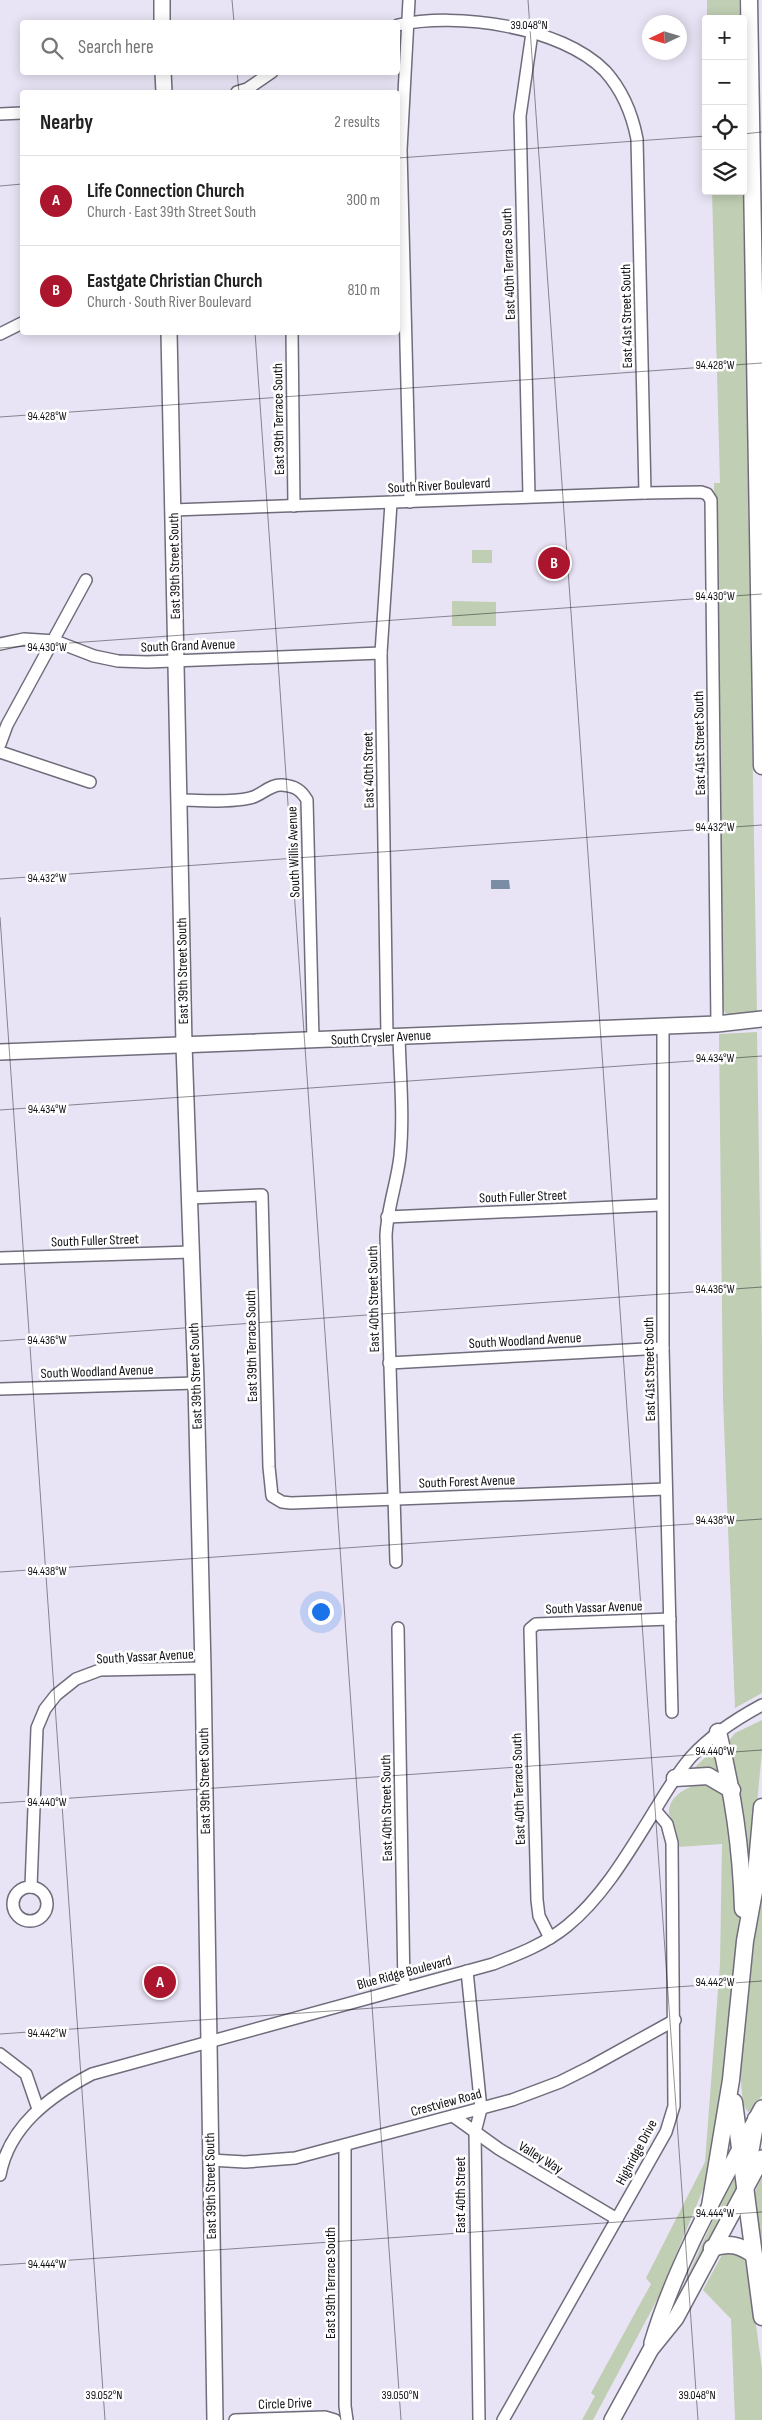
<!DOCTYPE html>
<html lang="en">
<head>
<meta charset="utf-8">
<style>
  body { margin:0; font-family:"Sofia Sans Condensed",sans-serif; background:#f2f2f2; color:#222 }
  .controls { position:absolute; right:15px; top:15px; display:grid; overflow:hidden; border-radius:5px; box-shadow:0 2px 12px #0003 }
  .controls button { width:45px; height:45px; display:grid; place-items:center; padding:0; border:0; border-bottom:1px solid #e0e0e0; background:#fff; color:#222; font:25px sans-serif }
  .compass { position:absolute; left:642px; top:15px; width:45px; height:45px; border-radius:50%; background:#fff; box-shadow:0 2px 12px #0003; rotate:266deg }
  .you { position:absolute; left:320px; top:1611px; width:18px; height:18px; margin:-12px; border:4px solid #fff; border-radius:50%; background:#1a73e8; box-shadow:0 0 0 8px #1a73e833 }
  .badge { display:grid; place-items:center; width:32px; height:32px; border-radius:50%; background:#ab152d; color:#fff; font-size:16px; font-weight:700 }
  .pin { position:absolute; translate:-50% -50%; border:2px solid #fff; box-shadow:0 1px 5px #0006 }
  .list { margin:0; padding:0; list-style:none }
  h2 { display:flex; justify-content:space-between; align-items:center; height:65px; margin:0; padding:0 20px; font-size:21px }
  h2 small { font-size:16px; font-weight:400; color:#767676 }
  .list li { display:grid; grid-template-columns:32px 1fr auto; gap:15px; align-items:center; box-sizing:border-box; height:90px; padding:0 20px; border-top:1px solid #e0e0e0 }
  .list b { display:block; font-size:19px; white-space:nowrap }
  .list p { margin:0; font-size:16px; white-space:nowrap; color:#767676 }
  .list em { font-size:16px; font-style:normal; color:#767676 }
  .icon { flex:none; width:28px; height:28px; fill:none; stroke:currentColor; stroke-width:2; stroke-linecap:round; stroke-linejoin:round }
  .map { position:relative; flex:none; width:762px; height:2420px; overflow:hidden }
  .search { position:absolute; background:#fff; box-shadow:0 2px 12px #0003; left:20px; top:20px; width:380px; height:55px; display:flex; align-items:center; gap:12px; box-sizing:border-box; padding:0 18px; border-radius:5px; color:#767676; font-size:19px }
  .panel { position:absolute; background:#fff; box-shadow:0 2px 12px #0003; left:20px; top:90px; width:380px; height:245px; border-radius:5px }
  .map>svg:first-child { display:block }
  .green { fill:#c0ceb3 }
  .water { fill:#7a8da4 }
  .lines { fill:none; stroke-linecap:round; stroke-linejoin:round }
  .minor-casing { stroke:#706c7b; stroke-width:14 }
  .major-casing { stroke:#706c7b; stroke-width:18 }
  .highway-casing { stroke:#706c7b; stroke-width:19 }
  .minor { stroke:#fff; stroke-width:11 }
  .major { stroke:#fff; stroke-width:15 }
  .highway { stroke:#fff; stroke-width:16 }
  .ticks { fill:none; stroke:#100e14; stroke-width:1; stroke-opacity:0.45 }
  .labels { text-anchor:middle; stroke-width:5; stroke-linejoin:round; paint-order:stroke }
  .street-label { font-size:14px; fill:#100e14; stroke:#fff }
  .ticks-label { font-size:12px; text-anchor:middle; fill:#100e14; stroke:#fff; stroke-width:5; stroke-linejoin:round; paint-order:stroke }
</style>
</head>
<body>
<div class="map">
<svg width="762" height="2420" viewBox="0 0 762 2420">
  <rect width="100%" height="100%" fill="#e9e4f5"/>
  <!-- green -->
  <g class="green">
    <polygon points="707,0 739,0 740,19 707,19"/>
    <polygon points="712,191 743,191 757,1014 728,1014 725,1013 723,1006 714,483 720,483"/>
    <rect x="472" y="550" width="20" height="13"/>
    <polygon points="452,601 496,602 496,626 452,626"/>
    <polygon points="757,1032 762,1347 762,1693 735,1708 723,1399 719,1034"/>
    <polygon points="762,1720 762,1751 747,1909 728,1742 735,1733"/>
    <polygon points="716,1750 723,1779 690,1772 711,1752"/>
    <path d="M703,1783L711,1785L725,1798L738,1882L739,1919L737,1956L712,2168L658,2298L593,2420H582L595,2396L591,2393L651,2284L646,2278L705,2162L720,1964L722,1844L678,1847C677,1841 677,1833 675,1827C673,1822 669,1818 669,1812C669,1795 689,1786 703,1783Z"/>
    <polygon points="762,1872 762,2095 753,2109 748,2112 743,2104 740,2073"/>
    <polygon points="737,2167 740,2188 687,2285 684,2284"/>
    <polygon points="762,2177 762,2275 753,2196"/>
    <polygon points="730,2251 743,2257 748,2266 762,2369 762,2420 735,2420 731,2319 703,2290 723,2253"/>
  </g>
  <!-- water -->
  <polygon class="water" points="491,880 509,880 510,889 491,889"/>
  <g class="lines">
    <defs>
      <g id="minor">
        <polyline points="409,0 401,150 410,502"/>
        <path d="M398,25C456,12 561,26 605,71C623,91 632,113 637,139L645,493"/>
        <polyline points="237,92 247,89 272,72"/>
        <polyline points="0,114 22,113"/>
        <polyline points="292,332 294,506"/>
        <polyline points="0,334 22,323"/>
        <polyline points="529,496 520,116 532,33"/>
        <polyline points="173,510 645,493 701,492 707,494 711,500 717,1024"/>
        <polyline points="0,644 24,639 55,641 94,656 118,661 147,662 381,653"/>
        <polyline points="0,744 7,725 86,580"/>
        <polyline points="0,752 90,782"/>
        <path d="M179,800C202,800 227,803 250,798C261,796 270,784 282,785C295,786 301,790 307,800L313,1039"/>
        <polyline points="663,1026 663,1348 672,1712"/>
        <polyline points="387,1036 381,653 391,503"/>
        <polyline points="189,1198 262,1195 269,1467 272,1496 282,1502 291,1503 666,1489"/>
        <polyline points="387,1217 661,1205"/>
        <polyline points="0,1258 191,1252"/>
        <polyline points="389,1363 663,1348"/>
        <polyline points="0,1389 196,1383"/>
        <path d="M396,1562L386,1236C387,1209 397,1183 400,1156C404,1116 400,1076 399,1036"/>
        <polyline points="398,1628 404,1988"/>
        <polyline points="31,1887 37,1728 45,1709 56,1695 76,1679 100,1670 203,1668"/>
        <circle cx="30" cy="1904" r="17"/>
        <polyline points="550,1938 539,1916 537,1900 530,1629 536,1624 670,1619"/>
        <polyline points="467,1971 481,2109 475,2132 479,2420"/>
        <polyline points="0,2054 26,2074 38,2109"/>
        <polyline points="453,2116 499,2149 617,2219"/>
        <polyline points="345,2145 345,2406 347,2420"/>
        <polyline points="210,2160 245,2162 295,2158 512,2100 560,2082 590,2067 675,2020"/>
        <path d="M0,2175C9,2126 50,2096 92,2074L493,1964C519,1954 545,1944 567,1926C604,1896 630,1850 655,1810C666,1792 677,1773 691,1757C711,1735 736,1719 762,1705"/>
        <polyline points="235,2420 325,2417 335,2420"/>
        <polyline points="503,2420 666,2132 674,2106 672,1843 667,1824 655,1810"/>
      </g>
      <g id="major">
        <polyline points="162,0 162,22"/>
        <polyline points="163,72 164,92"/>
        <polyline points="169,332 184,1045 196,1383 203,1668 215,2420"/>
        <polyline points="0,1052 717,1024 762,1019"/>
        <path d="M652,2343C676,2262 722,2183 762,2108"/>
        <polyline points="612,2420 651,2349 676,2318 762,2158"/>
      </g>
      <g id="highway">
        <polyline points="749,0 762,766"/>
        <path d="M718,1732C733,1794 741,1845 743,1909"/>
        <polyline points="675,1778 708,1776 732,1790"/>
        <polyline points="734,2102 762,2317"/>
        <polyline points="747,2171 756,2119"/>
        <polyline points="710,2206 731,2080 745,1941 755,1886 762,1807"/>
        <path d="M712,2248C729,2242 740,2245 754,2255"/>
      </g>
    </defs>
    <!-- minor casing -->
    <use href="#minor" class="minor-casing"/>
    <!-- major casing -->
    <use href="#major" class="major-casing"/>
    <!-- highway casing -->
    <use href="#highway" class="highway-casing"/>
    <!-- minor -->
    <use href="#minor" class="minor"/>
    <!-- major -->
    <use href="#major" class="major"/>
    <!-- highway -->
    <use href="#highway" class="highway"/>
  </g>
  <!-- ticks -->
  <path class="ticks" d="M232,0L234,22M528,0L698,2420M237,72L239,92M743,134L762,132M398,158L706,136M0,186L22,184M255,332L401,2420M0,417L762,363M0,648L762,594M0,879L762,825M0,917L105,2420M0,1110L762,1056M0,1341L762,1287M0,1572L762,1519M0,1803L762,1750M0,2034L762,1981M0,2265L762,2212"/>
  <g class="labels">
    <!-- street labels -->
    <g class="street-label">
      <text transform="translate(508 264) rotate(-92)" y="5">East 40th Terrace South</text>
      <text transform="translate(626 316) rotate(-91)" y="5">East 41st Street South</text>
      <text transform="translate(278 419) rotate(-91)" y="5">East 39th Terrace South</text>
      <text transform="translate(439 485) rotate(-3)" y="5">South River Boulevard</text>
      <text transform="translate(174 566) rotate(-91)" y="5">East 39th Street South</text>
      <text transform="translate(188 645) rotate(-2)" y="5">South Grand Avenue</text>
      <text transform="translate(699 743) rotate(-91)" y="5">East 41st Street South</text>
      <text transform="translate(368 770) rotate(-91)" y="5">East 40th Street</text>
      <text transform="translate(293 852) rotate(-92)" y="5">South Willis Avenue</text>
      <text transform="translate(182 971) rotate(-91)" y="5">East 39th Street South</text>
      <text transform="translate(381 1037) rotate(-3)" y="5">South Crysler Avenue</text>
      <text transform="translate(523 1196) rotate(-2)" y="5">South Fuller Street</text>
      <text transform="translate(95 1240) rotate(-2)" y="5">South Fuller Street</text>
      <text transform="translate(373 1299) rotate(-91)" y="5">East 40th Street South</text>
      <text transform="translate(525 1340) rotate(-3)" y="5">South Woodland Avenue</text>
      <text transform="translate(251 1346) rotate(-91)" y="5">East 39th Terrace South</text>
      <text transform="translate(649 1369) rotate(-91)" y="5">East 41st Street South</text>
      <text transform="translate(97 1371) rotate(-2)" y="5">South Woodland Avenue</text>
      <text transform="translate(195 1376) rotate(-92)" y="5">East 39th Street South</text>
      <text transform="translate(467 1481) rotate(-2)" y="5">South Forest Avenue</text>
      <text transform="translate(594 1607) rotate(-2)" y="5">South Vassar Avenue</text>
      <text transform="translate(145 1656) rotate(-3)" y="5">South Vassar Avenue</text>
      <text transform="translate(204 1781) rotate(-91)" y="5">East 39th Street South</text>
      <text transform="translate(518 1789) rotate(-92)" y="5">East 40th Terrace South</text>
      <text transform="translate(386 1808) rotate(-91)" y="5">East 40th Street South</text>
      <text transform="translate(404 1972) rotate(-15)" y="5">Blue Ridge Boulevard</text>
      <text transform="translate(446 2102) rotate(-15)" y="5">Crestview Road</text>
      <text transform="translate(636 2152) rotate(-62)" y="5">Highridge Drive</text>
      <text transform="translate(541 2157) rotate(31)" y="5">Valley Way</text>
      <text transform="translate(210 2186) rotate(-91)" y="5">East 39th Street South</text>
      <text transform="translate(460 2195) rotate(-90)" y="5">East 40th Street</text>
      <text transform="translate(330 2283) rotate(-90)" y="5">East 39th Terrace South</text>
      <text transform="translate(285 2403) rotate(-2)" y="5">Circle Drive</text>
    </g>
  </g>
  <g class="ticks-label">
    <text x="529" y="29">39.048°N</text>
    <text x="715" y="369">94.428°W</text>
    <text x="47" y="420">94.428°W</text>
    <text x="715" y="600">94.430°W</text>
    <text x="47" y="651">94.430°W</text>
    <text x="715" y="831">94.432°W</text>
    <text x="47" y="882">94.432°W</text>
    <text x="715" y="1062">94.434°W</text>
    <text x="47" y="1113">94.434°W</text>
    <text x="715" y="1293">94.436°W</text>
    <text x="47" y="1344">94.436°W</text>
    <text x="715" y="1524">94.438°W</text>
    <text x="47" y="1575">94.438°W</text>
    <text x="715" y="1755">94.440°W</text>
    <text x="47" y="1806">94.440°W</text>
    <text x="715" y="1986">94.442°W</text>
    <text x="47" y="2037">94.442°W</text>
    <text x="715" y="2217">94.444°W</text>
    <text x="47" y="2268">94.444°W</text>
    <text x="104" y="2399">39.052°N</text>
    <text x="400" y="2399">39.050°N</text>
    <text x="697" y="2399">39.048°N</text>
  </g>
</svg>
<div class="controls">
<button>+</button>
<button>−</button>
<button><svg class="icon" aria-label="locate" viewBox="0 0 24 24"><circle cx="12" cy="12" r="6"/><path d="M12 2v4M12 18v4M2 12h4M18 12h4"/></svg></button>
<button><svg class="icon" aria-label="layers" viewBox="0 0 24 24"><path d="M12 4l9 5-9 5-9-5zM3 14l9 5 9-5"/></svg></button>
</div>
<svg class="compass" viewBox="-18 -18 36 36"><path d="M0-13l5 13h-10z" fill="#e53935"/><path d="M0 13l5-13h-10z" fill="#767676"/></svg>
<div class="you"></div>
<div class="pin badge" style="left:160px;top:1982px">A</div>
<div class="pin badge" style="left:554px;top:563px">B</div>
<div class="search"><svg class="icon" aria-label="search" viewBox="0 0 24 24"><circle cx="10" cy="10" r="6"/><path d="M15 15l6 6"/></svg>Search here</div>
<section class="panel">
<h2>Nearby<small>2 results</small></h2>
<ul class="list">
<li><span class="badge">A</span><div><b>Life Connection Church</b><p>Church · East 39th Street South</p></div><em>300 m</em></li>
<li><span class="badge">B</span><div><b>Eastgate Christian Church</b><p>Church · South River Boulevard</p></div><em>810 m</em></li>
</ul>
</section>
</div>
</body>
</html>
